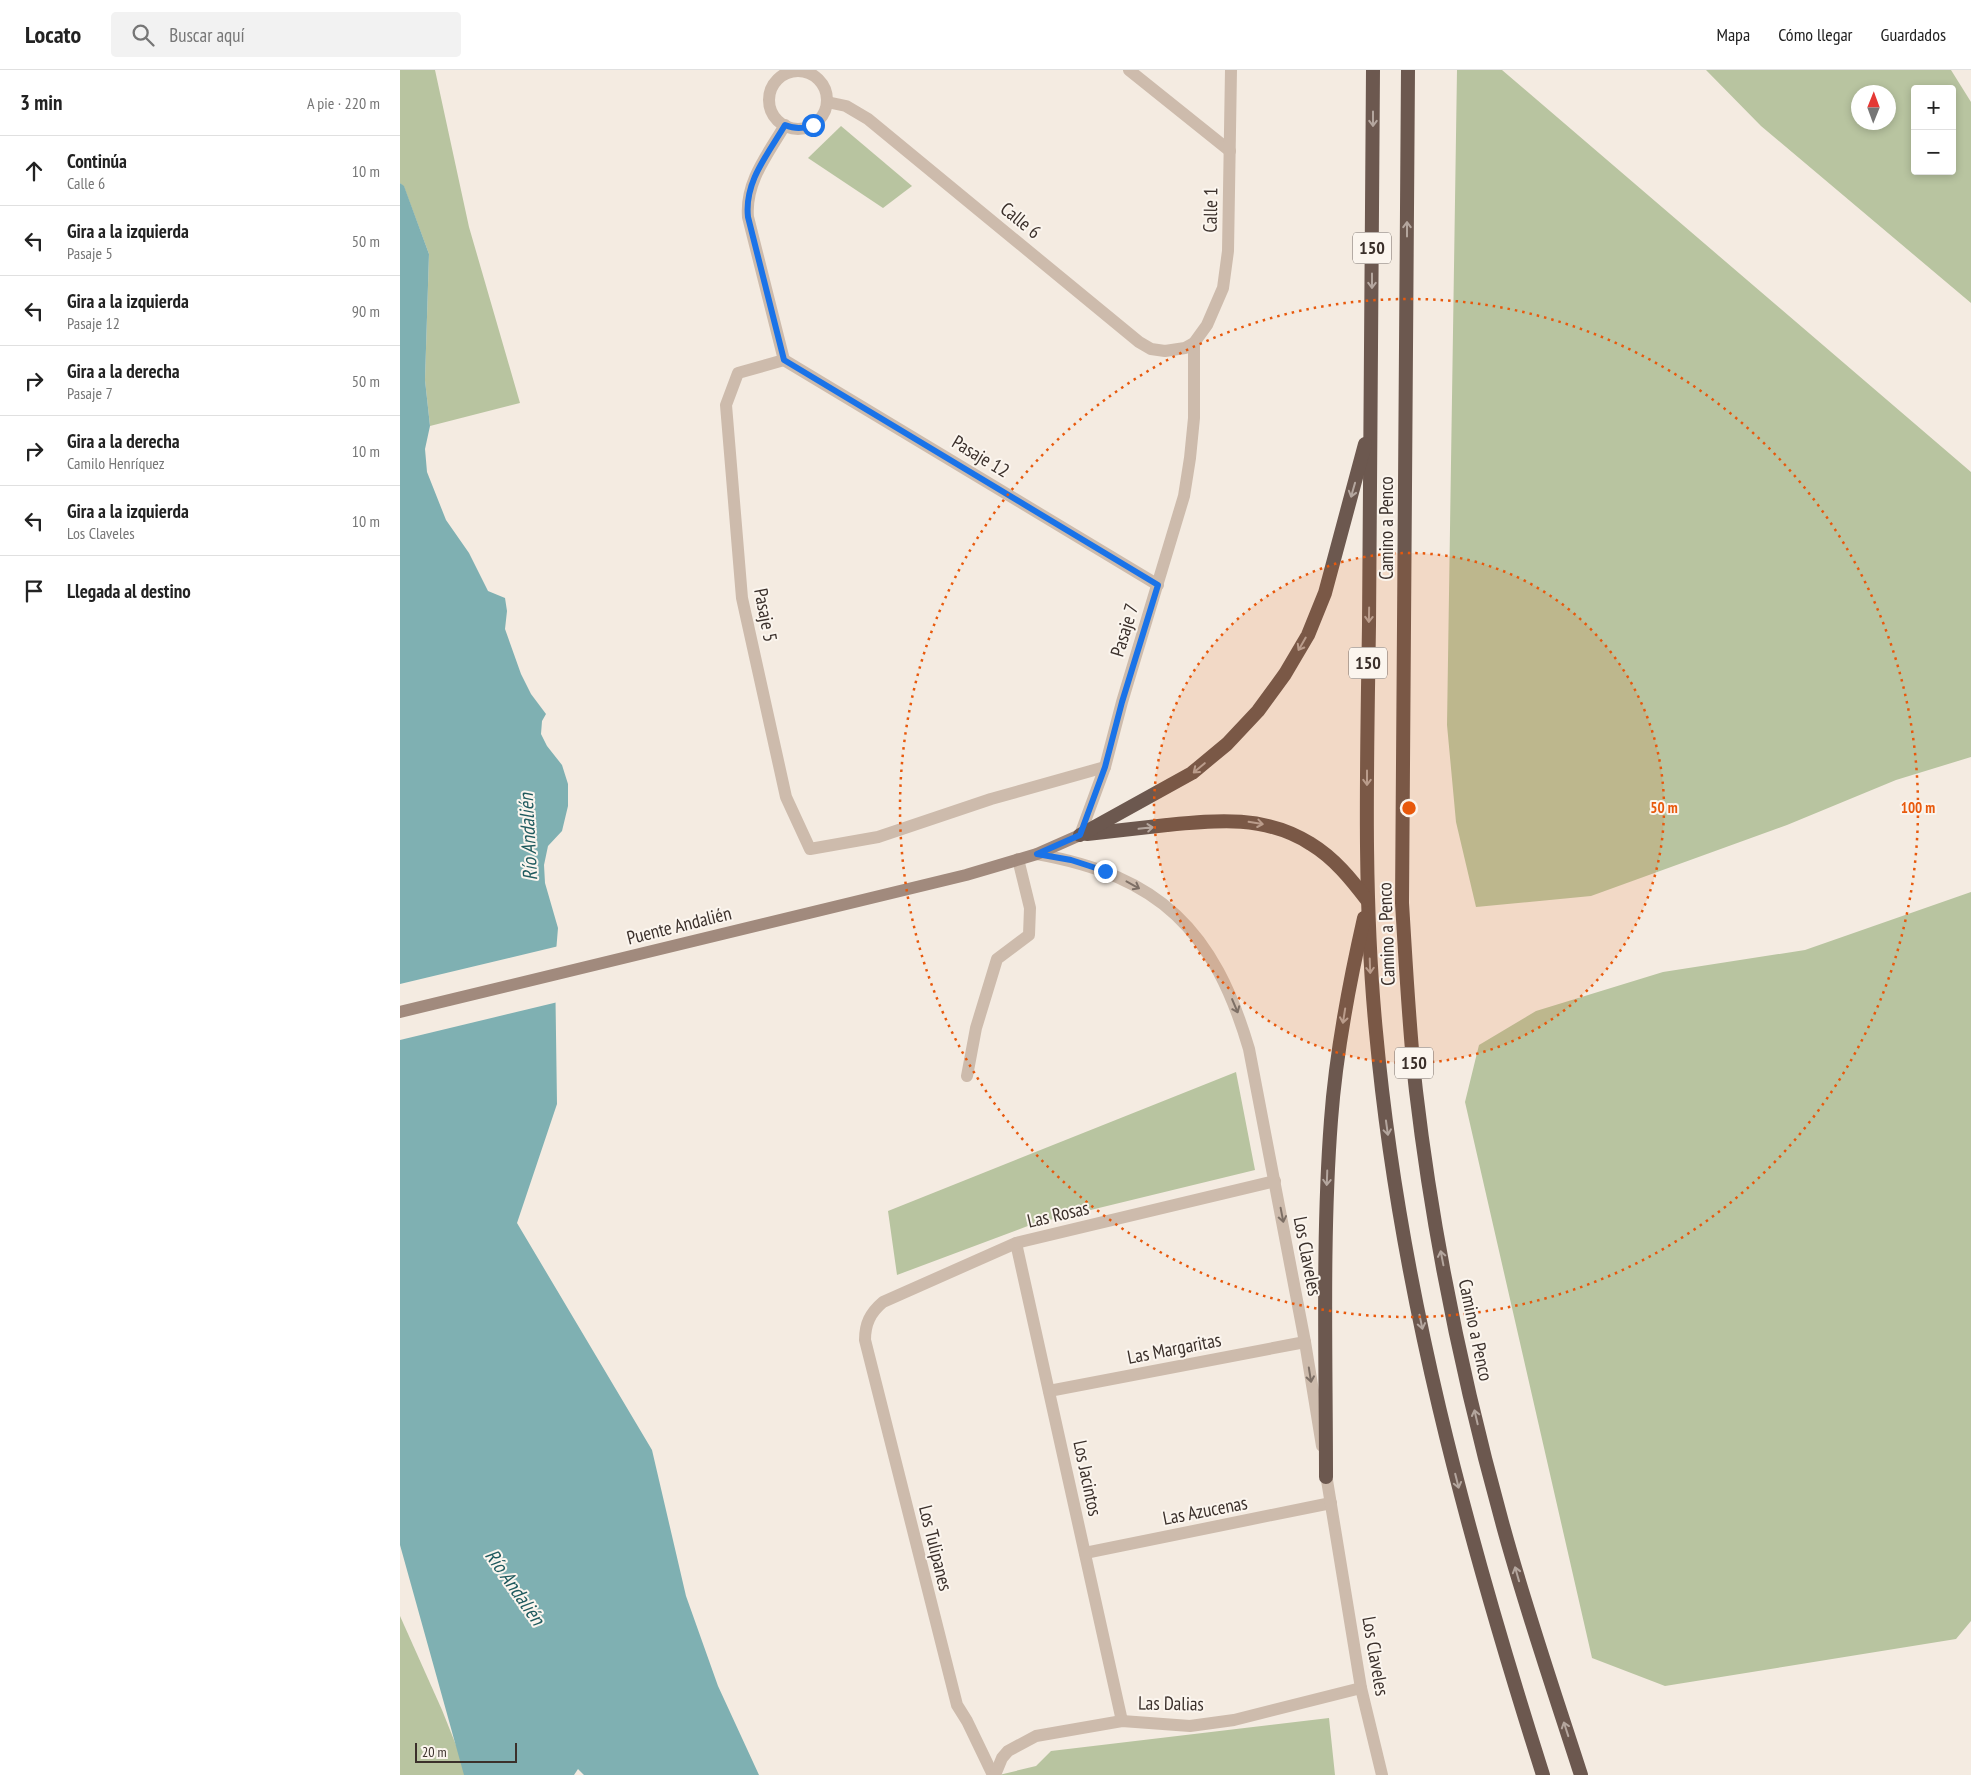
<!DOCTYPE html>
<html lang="es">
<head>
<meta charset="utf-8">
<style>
  body { margin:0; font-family:"PT Sans Narrow",sans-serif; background:#f2f2f2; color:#222 }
  .controls { position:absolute; right:15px; top:15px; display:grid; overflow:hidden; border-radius:5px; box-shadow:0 2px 8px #0003 }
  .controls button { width:45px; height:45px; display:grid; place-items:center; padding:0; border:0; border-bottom:1px solid #e0e0e0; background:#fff; color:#222; font:25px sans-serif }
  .compass { position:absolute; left:1451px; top:15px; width:45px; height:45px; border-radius:50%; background:#fff; box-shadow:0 2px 8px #0003; rotate:1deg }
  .scale { position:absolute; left:15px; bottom:12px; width:102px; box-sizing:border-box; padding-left:5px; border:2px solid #3b302b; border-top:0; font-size:14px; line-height:18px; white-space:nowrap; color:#3b302b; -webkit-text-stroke:4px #fbf5ee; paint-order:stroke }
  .stop { position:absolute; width:15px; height:15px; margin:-11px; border:4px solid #1a73e8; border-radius:50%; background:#fff }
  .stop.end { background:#1a73e8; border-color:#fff; box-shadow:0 1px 5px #0008 }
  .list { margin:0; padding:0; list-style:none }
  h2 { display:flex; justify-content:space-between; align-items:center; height:65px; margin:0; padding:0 20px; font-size:21px }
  h2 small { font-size:16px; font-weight:400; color:#767676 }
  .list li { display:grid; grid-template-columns:32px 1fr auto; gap:15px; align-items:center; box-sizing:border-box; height:70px; padding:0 20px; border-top:1px solid #e0e0e0 }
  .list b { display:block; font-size:19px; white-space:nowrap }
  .list p { margin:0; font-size:16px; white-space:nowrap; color:#767676 }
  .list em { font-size:16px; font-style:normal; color:#767676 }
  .icon { flex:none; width:28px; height:28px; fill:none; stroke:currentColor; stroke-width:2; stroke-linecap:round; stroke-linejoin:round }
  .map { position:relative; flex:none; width:1571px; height:1705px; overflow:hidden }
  header { display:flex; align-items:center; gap:30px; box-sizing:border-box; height:70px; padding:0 25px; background:#fff; border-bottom:1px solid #e0e0e0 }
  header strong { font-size:24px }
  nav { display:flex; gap:28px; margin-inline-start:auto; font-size:18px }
  .search { width:350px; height:45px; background:#f2f2f2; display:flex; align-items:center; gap:12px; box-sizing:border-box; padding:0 18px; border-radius:5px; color:#767676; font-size:19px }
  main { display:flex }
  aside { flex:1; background:#fff }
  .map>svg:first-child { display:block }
  .green { fill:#b8c4a0; fill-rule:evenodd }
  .water { fill:#7fb0b2 }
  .pier { fill:#f4ebe1 }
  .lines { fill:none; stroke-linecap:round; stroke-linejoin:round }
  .service { stroke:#cdbbac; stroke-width:12 }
  .minor { stroke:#cdbbac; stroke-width:12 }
  .tertiary { stroke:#cdbbac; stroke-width:12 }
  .secondary { stroke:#a18a7d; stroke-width:12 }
  .trunk { stroke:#6c584f; stroke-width:14 }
  .oneway { stroke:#b4a69e }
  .oneway2 { stroke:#7d6f65 }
  .route { stroke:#1a73e8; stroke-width:6 }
  .ring { fill:none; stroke:#e8590c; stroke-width:2.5; stroke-dasharray:2.5 5 }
  .labels { text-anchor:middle; stroke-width:4; stroke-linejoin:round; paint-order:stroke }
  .shield { fill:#fbf5ee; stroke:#756b66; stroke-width:1 }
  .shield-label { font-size:18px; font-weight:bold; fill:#3b302b }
  .street-label { font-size:19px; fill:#3b302b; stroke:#fbf5ee }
  .water-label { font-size:20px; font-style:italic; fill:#1f5a5e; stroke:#fbf5ee }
  .centre { fill:#e8590c; stroke:#fbf5ee; stroke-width:2.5 }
  .ring-label { font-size:15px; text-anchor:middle; font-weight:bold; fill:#e8590c; stroke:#fbf5ee; stroke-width:4; stroke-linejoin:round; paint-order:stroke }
</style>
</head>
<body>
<header>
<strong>Locato</strong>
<div class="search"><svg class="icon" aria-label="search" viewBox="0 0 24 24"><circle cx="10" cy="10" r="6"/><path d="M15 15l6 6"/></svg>Buscar aquí</div>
<nav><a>Mapa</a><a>Cómo llegar</a><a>Guardados</a></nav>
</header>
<main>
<aside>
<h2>3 min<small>A pie · 220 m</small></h2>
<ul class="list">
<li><svg class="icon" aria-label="ahead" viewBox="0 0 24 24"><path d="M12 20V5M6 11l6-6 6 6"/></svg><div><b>Continúa</b><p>Calle 6</p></div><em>10 m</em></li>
<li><svg class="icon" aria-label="left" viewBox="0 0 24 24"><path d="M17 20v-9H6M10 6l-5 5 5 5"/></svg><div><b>Gira a la izquierda</b><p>Pasaje 5</p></div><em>50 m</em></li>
<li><svg class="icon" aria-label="left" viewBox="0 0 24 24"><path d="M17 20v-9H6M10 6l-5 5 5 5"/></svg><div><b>Gira a la izquierda</b><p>Pasaje 12</p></div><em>90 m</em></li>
<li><svg class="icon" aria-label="right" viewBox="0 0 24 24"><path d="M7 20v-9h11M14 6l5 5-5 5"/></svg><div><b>Gira a la derecha</b><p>Pasaje 7</p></div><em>50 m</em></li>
<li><svg class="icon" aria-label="right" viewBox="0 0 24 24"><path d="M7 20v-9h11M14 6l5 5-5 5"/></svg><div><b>Gira a la derecha</b><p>Camilo Henríquez</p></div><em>10 m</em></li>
<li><svg class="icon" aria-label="left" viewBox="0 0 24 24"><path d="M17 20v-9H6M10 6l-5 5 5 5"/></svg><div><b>Gira a la izquierda</b><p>Los Claveles</p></div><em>10 m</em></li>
<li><svg class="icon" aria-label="arrive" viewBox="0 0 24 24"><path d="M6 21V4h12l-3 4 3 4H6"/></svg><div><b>Llegada al destino</b></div></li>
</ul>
</aside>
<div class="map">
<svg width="1571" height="1705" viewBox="0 0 1571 1705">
  <rect width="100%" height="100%" fill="#f4ebe1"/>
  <!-- green -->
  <g class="green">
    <polygon points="0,0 35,0 69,157 120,333 30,356 25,310 29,184 4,117 0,113"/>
    <polygon points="1057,0 1102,0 1571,402 1571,687 1496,710 1387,755 1191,826 1076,837 1056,752 1047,655"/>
    <path d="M1306,0H1551L1571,32V233L1361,56ZM1515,19H1552V101H1515ZM1458,22H1488V52H1458Z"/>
    <polygon points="441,56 512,116 483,138 408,88"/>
    <polygon points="1571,822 1571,1551 1556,1569 1265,1616 1192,1588 1065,1032 1079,975 1136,941 1263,902 1405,880"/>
    <polygon points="836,1002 855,1100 633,1154 497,1205 488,1141"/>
    <polygon points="0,1546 42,1640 68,1705 0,1705"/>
    <polygon points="929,1648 935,1705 599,1705 636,1696 651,1681"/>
  </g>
  <!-- water -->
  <polygon class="water" points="0,113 4,116 29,184 25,310 30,356 25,379 27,402 46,450 69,483 88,521 105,528 107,541 105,559 121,604 131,624 146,644 142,651 141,664 147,676 162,695 168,714 168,736 162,761 148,776 144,795 145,813 158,858 155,894 157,1034 117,1153 252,1380 286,1526 318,1616 359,1705 184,1705 178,1699 174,1705 64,1705 0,1475"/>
  <!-- pier -->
  <polygon class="pier" points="159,876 158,932 0,970 0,914"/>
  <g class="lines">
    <!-- service -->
    <polyline class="service" points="567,1006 576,958 597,889 629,865 630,838 618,789"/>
    <!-- minor -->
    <g class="minor">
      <polyline points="729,0 830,81"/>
      <circle cx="398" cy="30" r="29"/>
      <polyline points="427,32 446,36 468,49 739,272 751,279 765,281 785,278 794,273 807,255 823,218 828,181 831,0"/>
      <polyline points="384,290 338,303 326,335 342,528 386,727 410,779 478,767 591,729 705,697"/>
      <polyline points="384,290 758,515"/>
      <path d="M384,290L348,147C345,112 368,84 385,55"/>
      <polyline points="680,765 705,697 722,632 784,426 790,388 794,348 794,273"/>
      <polyline points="616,1173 722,1651"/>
      <polyline points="649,1321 905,1272"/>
      <polyline points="685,1483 931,1433"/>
      <path d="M593,1705L567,1651L557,1635L465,1270C465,1254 470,1243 483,1232L616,1173L875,1111"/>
      <polyline points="595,1705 602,1688 608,1681 636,1666 722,1651 790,1656 834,1650 961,1618"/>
    </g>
    <!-- tertiary -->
    <g class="tertiary">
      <path d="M637,784C760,806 814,860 849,979L905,1272L922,1376"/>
      <polyline points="925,1398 961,1618 982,1705"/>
    </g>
    <!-- secondary -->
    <polyline class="secondary" points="0,942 566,805 637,784 680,765"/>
    <!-- trunk -->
    <g class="trunk">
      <path d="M973,0C972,185 970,370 969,555C967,691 963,827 976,962C999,1216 1066,1463 1143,1705"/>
      <path d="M1008,0L1002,833C1006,896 1009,959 1016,1021C1033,1166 1063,1311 1102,1452C1125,1537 1154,1621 1181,1705"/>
      <path d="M687,764C714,761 740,758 767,755C817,750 866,745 911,774C934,788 951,809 967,830"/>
      <polyline points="680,765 792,703 827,674 858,641 885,604 908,565 925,523 965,374"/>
      <path d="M926,1407C926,1288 922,1168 931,1050C936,982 949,914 964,848"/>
    </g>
  </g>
  <!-- one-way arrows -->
  <defs><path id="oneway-shaft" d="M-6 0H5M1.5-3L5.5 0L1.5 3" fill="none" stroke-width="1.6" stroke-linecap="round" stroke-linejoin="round" transform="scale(1.25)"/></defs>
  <g class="oneway">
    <use href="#oneway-shaft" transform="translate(973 49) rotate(90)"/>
    <use href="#oneway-shaft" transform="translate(1007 159) rotate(-90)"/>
    <use href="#oneway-shaft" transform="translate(972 211) rotate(90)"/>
    <use href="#oneway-shaft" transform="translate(953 420) rotate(106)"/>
    <use href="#oneway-shaft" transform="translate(969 545) rotate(91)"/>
    <use href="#oneway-shaft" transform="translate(902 574) rotate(120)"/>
    <use href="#oneway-shaft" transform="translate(799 698) rotate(140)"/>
    <use href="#oneway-shaft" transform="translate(967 708) rotate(90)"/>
    <use href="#oneway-shaft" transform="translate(856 753) rotate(9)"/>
    <use href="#oneway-shaft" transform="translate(746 758) rotate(-6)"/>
    <use href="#oneway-shaft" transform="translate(970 896) rotate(88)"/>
    <use href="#oneway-shaft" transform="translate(944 946) rotate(99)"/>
    <use href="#oneway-shaft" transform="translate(987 1058) rotate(82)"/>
    <use href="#oneway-shaft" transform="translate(927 1108) rotate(92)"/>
    <use href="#oneway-shaft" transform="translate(1042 1188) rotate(-101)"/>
    <use href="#oneway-shaft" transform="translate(1021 1252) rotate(78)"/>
    <use href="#oneway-shaft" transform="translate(1076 1347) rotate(-103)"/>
    <use href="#oneway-shaft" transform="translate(1057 1411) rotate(76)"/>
    <use href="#oneway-shaft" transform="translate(1117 1504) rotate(-106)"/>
    <use href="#oneway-shaft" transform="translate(1166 1659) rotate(-108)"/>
  </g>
  <g class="oneway2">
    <use href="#oneway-shaft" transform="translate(733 815) rotate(29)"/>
    <use href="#oneway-shaft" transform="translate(835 936) rotate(67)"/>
    <use href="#oneway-shaft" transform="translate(882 1145) rotate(79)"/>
    <use href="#oneway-shaft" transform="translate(910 1305) rotate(81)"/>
  </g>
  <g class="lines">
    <!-- route -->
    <path class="route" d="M413,55C402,59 395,59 385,55C368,84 344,112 348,147L384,290L758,515L722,632L705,697L680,765L637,784L671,790L705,801"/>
  </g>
  <!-- distance rings -->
  <circle cx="1009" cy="738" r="255" fill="#e8590c" fill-opacity=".12"/>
  <g class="ring">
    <circle cx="1009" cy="738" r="255"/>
    <circle cx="1009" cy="738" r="509"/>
  </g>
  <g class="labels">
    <!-- shield labels -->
    <g class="shield">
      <rect x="953" y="162.5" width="38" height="31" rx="4"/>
      <rect x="949" y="577.5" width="38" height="31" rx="4"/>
      <rect x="995" y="977.5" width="38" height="31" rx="4"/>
    </g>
    <g class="shield-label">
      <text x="972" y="184">150</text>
      <text x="968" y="599">150</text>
      <text x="1014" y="999">150</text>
    </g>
    <!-- street labels -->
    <g class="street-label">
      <text transform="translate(810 140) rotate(-89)" y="7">Calle 1</text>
      <text transform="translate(621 150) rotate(39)" y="7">Calle 6</text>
      <text transform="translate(581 386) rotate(31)" y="7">Pasaje 12</text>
      <text transform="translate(986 458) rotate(-90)" y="7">Camino a Penco</text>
      <text transform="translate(366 545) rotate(79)" y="7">Pasaje 5</text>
      <text transform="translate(724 560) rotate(-73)" y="7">Pasaje 7</text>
      <text transform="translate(279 855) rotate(-14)" y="7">Puente Andalién</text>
      <text transform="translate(986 864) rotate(-92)" y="7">Camino a Penco</text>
      <text transform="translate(658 1144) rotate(-13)" y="7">Las Rosas</text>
      <text transform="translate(908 1186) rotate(79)" y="7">Los Claveles</text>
      <text transform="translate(1076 1260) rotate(78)" y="7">Camino a Penco</text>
      <text transform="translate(774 1278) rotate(-11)" y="7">Las Margaritas</text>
      <text transform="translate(688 1408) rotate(78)" y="7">Los Jacintos</text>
      <text transform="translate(805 1440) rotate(-11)" y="7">Las Azucenas</text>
      <text transform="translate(536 1478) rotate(76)" y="7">Los Tulipanes</text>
      <text transform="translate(976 1586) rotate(80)" y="7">Los Claveles</text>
      <text transform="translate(771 1633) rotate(1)" y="7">Las Dalias</text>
    </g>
    <!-- water labels -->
    <g class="water-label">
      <text transform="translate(128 767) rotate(-93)" y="7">Río Andalién</text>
      <text transform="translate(115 1517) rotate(55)" y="7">Río Andalién</text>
    </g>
  </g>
  <circle cx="1009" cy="738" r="8" class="centre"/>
  <g class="ring-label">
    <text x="1264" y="743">50 m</text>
    <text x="1518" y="743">100 m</text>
  </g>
</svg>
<div class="controls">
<button>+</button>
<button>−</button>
</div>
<svg class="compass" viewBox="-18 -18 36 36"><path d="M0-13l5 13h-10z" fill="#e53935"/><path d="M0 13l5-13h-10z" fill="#767676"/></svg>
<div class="scale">20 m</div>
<div class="stop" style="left:413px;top:55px"></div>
<div class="stop end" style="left:705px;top:801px"></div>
</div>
</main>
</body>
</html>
